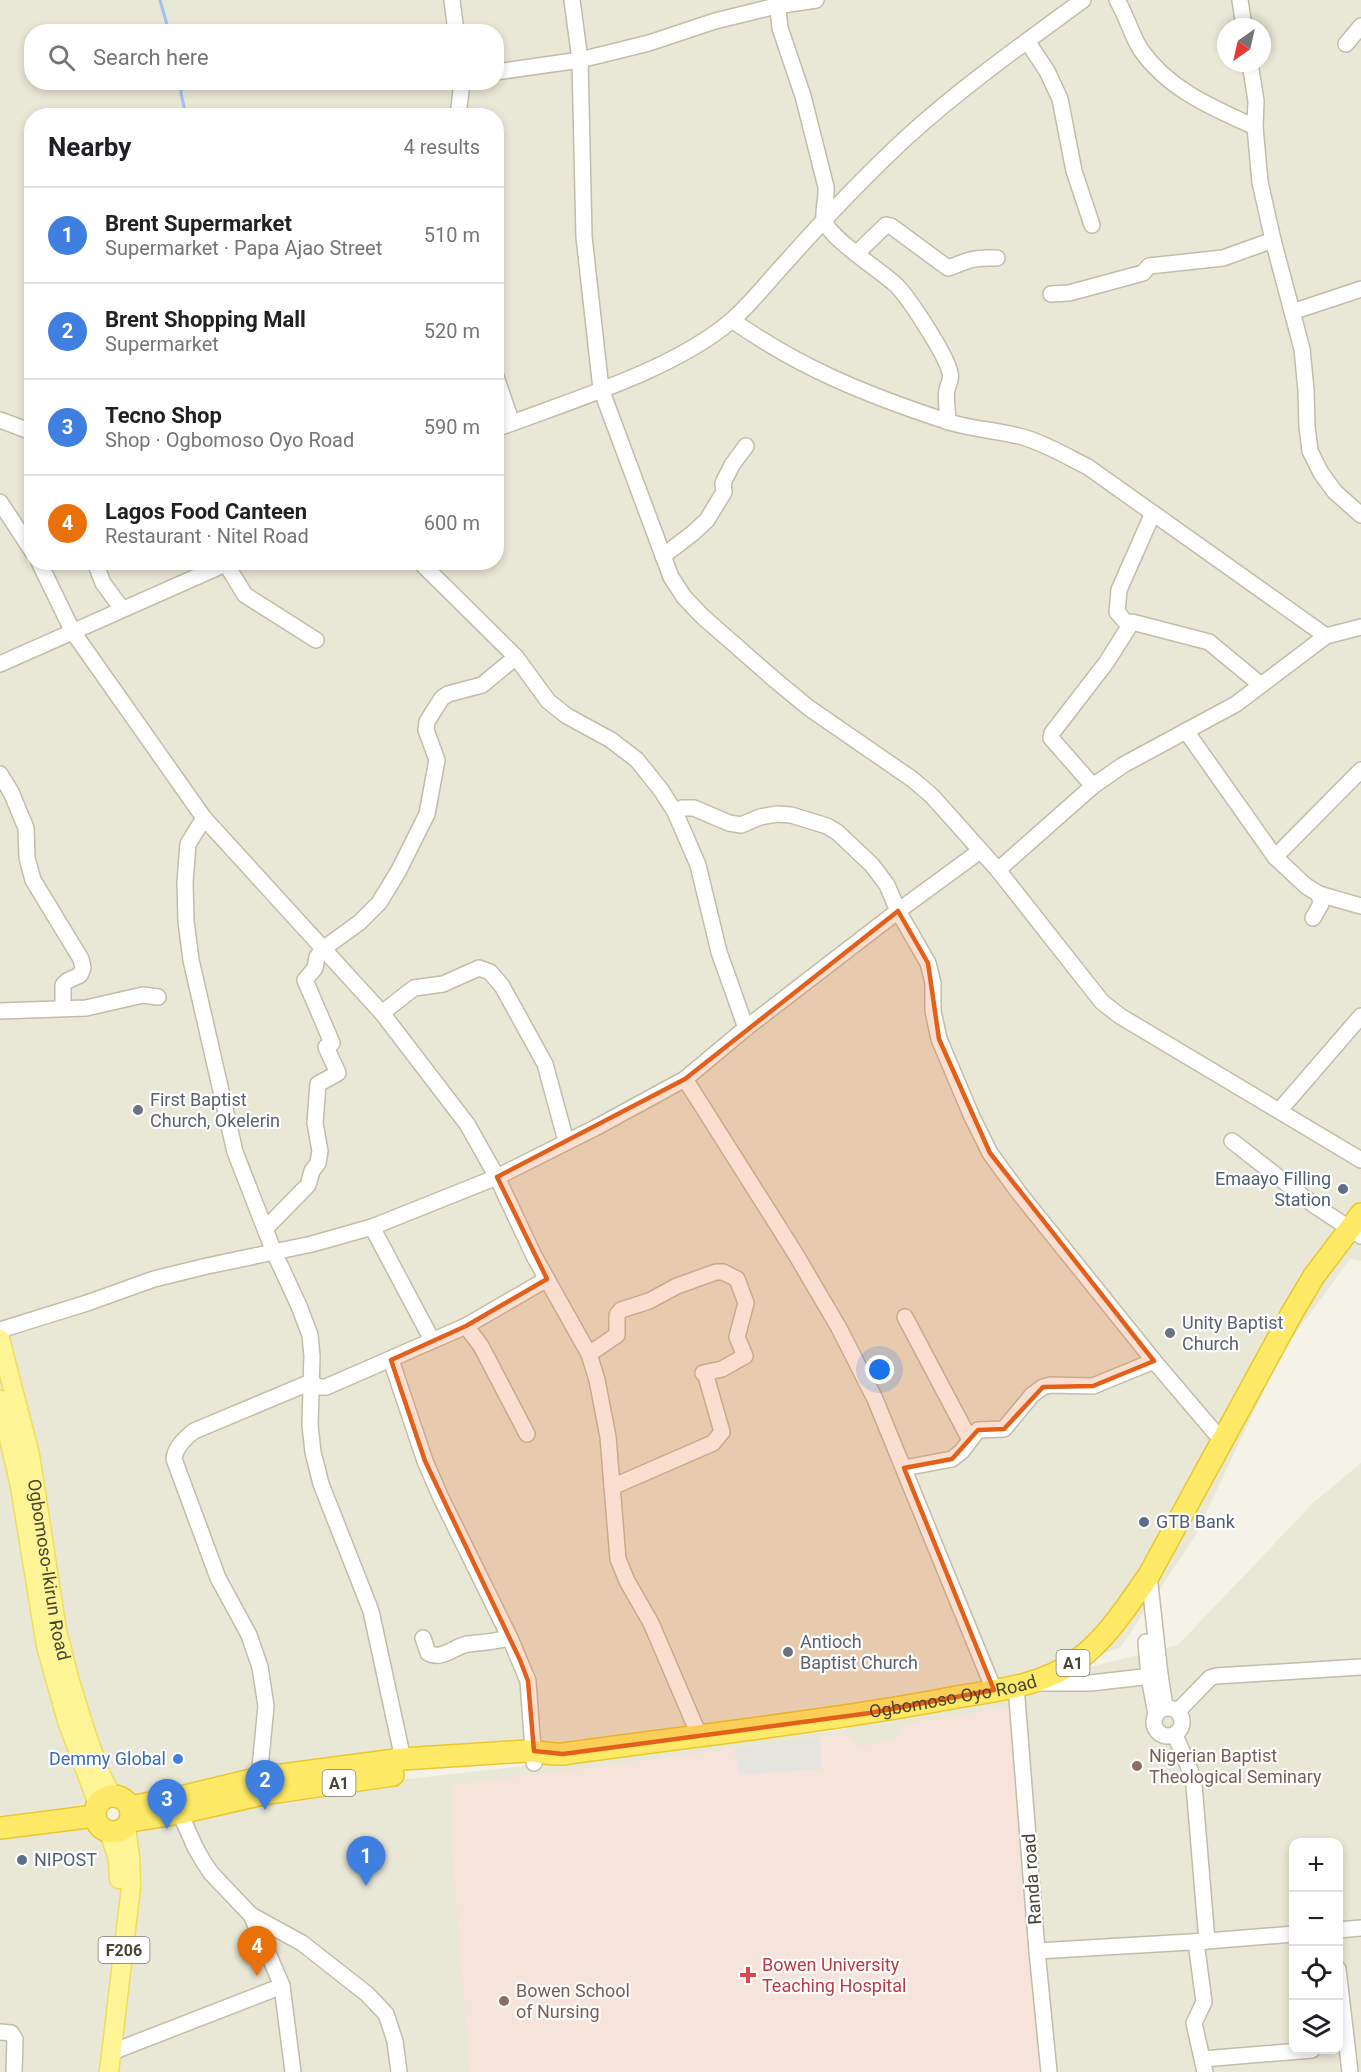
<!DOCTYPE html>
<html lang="en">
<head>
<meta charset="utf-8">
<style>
  body { margin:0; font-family:Roboto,sans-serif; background:#f6f6f6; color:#202124 }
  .controls { position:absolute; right:18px; bottom:18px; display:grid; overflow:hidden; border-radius:12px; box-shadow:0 3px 9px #0003 }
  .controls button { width:54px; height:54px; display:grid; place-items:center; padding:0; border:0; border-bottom:2px solid #e0e0e0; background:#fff; color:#202124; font:30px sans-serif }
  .compass { position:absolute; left:1217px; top:18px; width:54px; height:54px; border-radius:50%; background:#fff; box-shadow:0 3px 9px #0003; rotate:214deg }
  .you { position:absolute; left:880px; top:1370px; width:21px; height:21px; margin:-15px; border:4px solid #fff; border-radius:50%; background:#1a73e8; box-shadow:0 0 0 9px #1a73e833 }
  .badge { display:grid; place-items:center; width:39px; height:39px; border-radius:50%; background:#843f1d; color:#fff; font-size:20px; font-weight:700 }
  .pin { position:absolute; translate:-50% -50px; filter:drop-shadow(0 2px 3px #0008) }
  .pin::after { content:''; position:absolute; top:32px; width:21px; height:18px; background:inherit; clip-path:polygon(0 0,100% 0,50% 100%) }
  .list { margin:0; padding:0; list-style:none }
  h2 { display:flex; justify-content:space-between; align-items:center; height:78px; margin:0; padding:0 24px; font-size:26px }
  h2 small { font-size:20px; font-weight:400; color:#757577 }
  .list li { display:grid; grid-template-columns:39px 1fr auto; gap:18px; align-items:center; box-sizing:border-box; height:96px; padding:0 24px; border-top:2px solid #e0e0e0 }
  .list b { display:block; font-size:22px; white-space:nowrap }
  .list p { margin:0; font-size:20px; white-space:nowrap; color:#757577 }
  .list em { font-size:20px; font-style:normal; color:#757577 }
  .icon { flex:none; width:33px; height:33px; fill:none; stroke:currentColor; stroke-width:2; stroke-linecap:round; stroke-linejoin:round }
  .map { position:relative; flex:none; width:1361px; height:2072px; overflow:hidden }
  .search { position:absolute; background:#fff; box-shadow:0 3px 9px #0003; left:24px; top:24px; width:480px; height:66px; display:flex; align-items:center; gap:15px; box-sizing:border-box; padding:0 21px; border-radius:24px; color:#757577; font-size:22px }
  .panel { position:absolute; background:#fff; box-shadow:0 3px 9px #0003; left:24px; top:108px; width:480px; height:462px; border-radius:24px }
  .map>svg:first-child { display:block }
  .residential { fill:#e9e7d5; fill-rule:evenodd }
  .medical { fill:#f6e3d9 }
  .parking { fill:#e6e4df }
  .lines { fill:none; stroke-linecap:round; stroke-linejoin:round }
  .stream { stroke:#9fc1f6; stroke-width:3 }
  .minor-casing { stroke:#c1bda9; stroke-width:18 }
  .major-casing { stroke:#edde5c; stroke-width:21 }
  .highway-casing { stroke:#eac82c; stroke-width:24 }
  .minor { stroke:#fff; stroke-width:15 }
  .major { stroke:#fff596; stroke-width:18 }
  .highway { stroke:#ffea68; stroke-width:21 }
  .marked { fill:#e45f19; fill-opacity:0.2; stroke:#e45f19; stroke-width:4.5; stroke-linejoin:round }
  .worship-dot { fill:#6b7280; stroke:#fff; stroke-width:2 }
  .service-dot { fill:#5c6f8a; stroke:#fff; stroke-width:2 }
  .shop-dot { fill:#3f7fe0; stroke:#fff; stroke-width:2 }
  .education-dot { fill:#8d6e63; stroke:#fff; stroke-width:2 }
  .health-dot { fill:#e0444e; stroke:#fff; stroke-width:2 }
  .labels { text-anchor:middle; stroke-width:4.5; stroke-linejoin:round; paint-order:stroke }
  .shield { fill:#fff; stroke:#807d72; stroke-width:1.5 }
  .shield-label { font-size:16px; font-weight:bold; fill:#494535 }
  .worship-label { font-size:18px; fill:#5b616d; stroke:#fff; text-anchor:start }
  .service-label { font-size:18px; fill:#4e5e75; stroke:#fff; text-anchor:start }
  .street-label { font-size:18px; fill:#494535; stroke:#fff }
  .education-label { font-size:18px; fill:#785e54; stroke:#fff; text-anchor:start }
  .shop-label { font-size:18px; fill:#366cbe; stroke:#fff; text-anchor:end }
  .health-label { font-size:18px; fill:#be3a42; stroke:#fff; text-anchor:start }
</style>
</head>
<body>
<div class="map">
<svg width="1361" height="2072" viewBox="0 0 1361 2072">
  <rect width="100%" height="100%" fill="#f5f3e7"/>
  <!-- residential -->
  <g class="residential">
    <path d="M0,0H1361V1261L1350,1259L1282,1352L1194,1538L1120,1648L1014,1679L803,1716L496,1750L0,1816ZM1226,27H1262V63H1226ZM32,32H496V82H32ZM32,116H496V562H32Z"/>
    <path d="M1361,1463V2072H0V1839L310,1790L835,1731L1178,1645L1314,1502ZM1294,1842H1338V2050H1294Z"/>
  </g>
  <!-- medical -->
  <polygon class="medical" points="1010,1707 1013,1719 1041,2072 470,2072 454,1877 451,1785 844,1734 858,1746 892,1740 905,1723"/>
  <!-- parking -->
  <polygon class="parking" points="820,1737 822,1769 738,1775 735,1748"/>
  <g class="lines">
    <!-- stream -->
    <g class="stream">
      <polyline points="160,0 169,32"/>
      <polyline points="181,82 181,93 186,116"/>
    </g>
    <defs>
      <g id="minor">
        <polyline points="452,0 456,32"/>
        <polyline points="572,0 580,60 584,237 601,389 671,577 684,597 702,616 775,680 809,708 912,779 932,796 998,870 1102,1002 1120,1016 1361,1160"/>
        <path d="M777,0L780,28L803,96L826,187C827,198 823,209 824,219C827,237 880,270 895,284C908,296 947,356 950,373C952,380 948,384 947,390C945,400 948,412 948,422"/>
        <path d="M1117,0C1127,16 1131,35 1141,50C1169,90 1213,108 1255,127"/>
        <polyline points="1240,0 1244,27"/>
        <polyline points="1027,41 1047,71 1060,99 1074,171 1092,225"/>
        <polyline points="1346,44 1361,26"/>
        <polyline points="1250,63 1256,101 1255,127 1260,182 1273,240 1302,349 1306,390 1307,426 1310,451 1321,473 1335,492 1361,515"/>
        <polyline points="496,72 580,60 649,43 715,21 776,6 816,0"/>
        <polyline points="458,116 462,82"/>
        <path d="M856,254L886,225L891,226L948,268C955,266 960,263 967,261C977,257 987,258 997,258"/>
        <polyline points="1051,294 1069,293 1143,273 1149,266 1223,258 1273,240"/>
        <polyline points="1292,312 1361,289"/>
        <path d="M732,320C800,368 867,395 946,421C972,430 1000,430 1026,438C1048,445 1068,457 1088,467L1326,636"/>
        <polyline points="496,377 512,423"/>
        <polyline points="0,420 32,432"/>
        <path d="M496,429C569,401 672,371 731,321C751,304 769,280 787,261C825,218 865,176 907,137C962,87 1023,44 1083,0"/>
        <polyline points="0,502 32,551"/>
        <polyline points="663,556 693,533 707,520 724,492 723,483 732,465 746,446"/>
        <polyline points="39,562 73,632 204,818 382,1013 467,1124 497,1177 595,1128 685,1079 746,1028 898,911 980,851"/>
        <polyline points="95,562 103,583 122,609"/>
        <polyline points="420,562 516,657 548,701 567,716 611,740 637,760 661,790 675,812 698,865 719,952 746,1028"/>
        <polyline points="226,564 245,595 316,640"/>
        <polyline points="1129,626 1117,612 1119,590 1153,513"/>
        <polyline points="0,664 230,562"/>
        <polyline points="1186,731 1275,857 1306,886 1319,894 1321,904 1313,918"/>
        <polyline points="0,774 11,792 26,828 27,858 33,880 81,959 83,968 80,975 67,981 63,985 63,1008"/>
        <polyline points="1093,786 1051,738 1052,733 1106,663 1132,622 1209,642 1261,685"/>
        <polyline points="675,812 682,808 694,808 729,823 741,825 760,817 777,814 791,815 827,826 837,832 872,865 887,885 898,911 928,963 933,983 933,1011 939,1039 972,1117 990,1153 1019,1193 1154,1361 1222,1441"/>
        <polyline points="204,818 188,844 185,882 186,921 191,960 235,1152 274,1252 299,1306 310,1335 312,1356 310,1425 313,1452 321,1484 371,1611 403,1759"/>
        <polyline points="1275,857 1361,770"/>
        <polyline points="998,870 1093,786 1123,765 1236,704 1326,636 1361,627"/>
        <polyline points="1319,894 1361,906"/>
        <polyline points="0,1011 86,1008 143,995 158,997"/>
        <polyline points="382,1013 414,988 443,984 479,968 490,972 502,986 545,1064 566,1141"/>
        <polyline points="685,1079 795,1253 839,1328 875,1399 994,1690"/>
        <polyline points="1279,1111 1361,1016"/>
        <polyline points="1232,1141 1314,1205 1361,1236"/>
        <polyline points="372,1227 432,1340"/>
        <polyline points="265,1229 308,1185 312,1171 318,1163 320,1151 315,1123 318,1084 338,1073 326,1047 332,1043 305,980 315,968 317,957 323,949 360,922 379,903 398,872 427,814 437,760 426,730 427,722 433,712 442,698 448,694 482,685 516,657"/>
        <polyline points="905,1317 970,1440"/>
        <polyline points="466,1326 481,1346 527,1434"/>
        <polyline points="0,1330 87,1303 154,1279 207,1266 312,1244 372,1227 497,1177 534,1256 589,1354 597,1380 608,1437 618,1559 627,1581 651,1623 699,1735"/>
        <polyline points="589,1354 617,1335 617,1315 621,1310 649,1301 677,1286 716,1272 723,1272 737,1279 746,1303 737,1337 745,1356 722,1369 703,1373 706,1376 722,1432 713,1443 612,1487"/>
        <polyline points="391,1360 425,1461 441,1498 510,1638 528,1681 534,1763"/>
        <polyline points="904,1468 952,1459 962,1451 978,1430 1004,1429 1032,1395 1043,1387 1051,1385 1093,1386 1154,1361"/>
        <polyline points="1149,1575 1160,1675 1165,1707"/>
        <path d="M423,1638L428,1653C442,1661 454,1646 468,1644C482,1643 496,1641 510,1638"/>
        <polyline points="1146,1642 1149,1677 1156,1714"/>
        <polyline points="1038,1683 1091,1683 1160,1675"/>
        <polyline points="1016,1686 1037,1951 1049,2072"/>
        <circle cx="1168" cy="1722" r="14"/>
        <polyline points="1178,1711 1210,1678 1216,1676 1361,1667"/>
        <polyline points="1175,1735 1190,1770 1194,1785 1207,1941"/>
        <path d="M259,1778L266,1706L260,1667L249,1635L218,1578L174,1459C175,1448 185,1438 194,1431L311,1382L319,1387H326L466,1326L547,1279"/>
        <polyline points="180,1813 195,1847 203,1861 211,1873 251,1915 271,1960 282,1986 293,2072"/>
        <polyline points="251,1915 302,1943 367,1994 386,2014 395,2041 399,2072"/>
        <polyline points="1338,1930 1361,1928"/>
        <polyline points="1196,1942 1204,2002 1194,2023 1205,2072"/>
        <polyline points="1037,1951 1207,1941 1294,1934"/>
        <polyline points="1338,1969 1350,2072"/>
        <polyline points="0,2032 11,2033 15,2039 14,2072"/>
        <polyline points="112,2052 282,1986"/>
        <polyline points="1203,2059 1312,2050"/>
      </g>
      <g id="major">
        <path id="s1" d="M0,1339L30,1455L57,1631L69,1678L85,1730L100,1773L112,1796"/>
        <polyline points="0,1400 20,1486 46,1646 67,1721 98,1804"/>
        <polyline points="109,1832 118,1859 119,1879"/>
        <polyline points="109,2072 131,1887 130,1857 126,1828"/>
      </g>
      <g id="highway">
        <circle cx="113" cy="1814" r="18"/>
        <path id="s2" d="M130,1807L177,1798L259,1778L403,1759L526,1751C539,1751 550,1755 563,1754C689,1736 816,1723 941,1700C986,1691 1037,1689 1076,1661C1106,1640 1128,1605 1149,1575L1292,1313L1314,1276L1361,1214"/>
        <polyline points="131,1821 180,1813 263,1794 393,1775"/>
        <polyline points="0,1828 95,1816"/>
      </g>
    </defs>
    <!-- minor casing -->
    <use href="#minor" class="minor-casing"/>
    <!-- major casing -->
    <use href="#major" class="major-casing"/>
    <!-- highway casing -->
    <use href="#highway" class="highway-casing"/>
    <!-- minor -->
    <use href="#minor" class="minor"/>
    <!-- major -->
    <use href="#major" class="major"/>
    <!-- highway -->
    <use href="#highway" class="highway"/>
  </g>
  <!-- marked area -->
  <path class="marked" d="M898,911L928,963L939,1039L990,1153L1154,1361L1093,1386L1043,1387L1004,1429L978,1430L952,1459L904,1468L994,1690L870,1713L563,1754L534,1751L528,1681L520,1660L425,1461L391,1360L466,1326L547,1279L497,1177L685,1079Z"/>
  <!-- markers -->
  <g class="worship-dot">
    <circle cx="138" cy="1110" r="6"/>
    <circle cx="1170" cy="1333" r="6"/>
    <circle cx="788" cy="1652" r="6"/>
  </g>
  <g class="service-dot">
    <circle cx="1343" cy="1189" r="6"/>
    <circle cx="1144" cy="1522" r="6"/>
    <circle cx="22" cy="1860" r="6"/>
  </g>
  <circle class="shop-dot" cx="178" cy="1759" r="6"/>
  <g class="education-dot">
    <circle cx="1137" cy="1766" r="6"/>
    <circle cx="504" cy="2001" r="6"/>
  </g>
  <path class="health-dot" d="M745 1966h6v6h6v6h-6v6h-6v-6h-6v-6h6z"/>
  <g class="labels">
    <!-- shield labels -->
    <g class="shield">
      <rect x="1056.5" y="1650" width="33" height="26" rx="4.5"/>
      <rect x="322.5" y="1770" width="33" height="26" rx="4.5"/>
      <rect x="98.5" y="1937" width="51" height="26" rx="4.5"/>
    </g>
    <g class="shield-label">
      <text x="1073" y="1669">A1</text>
      <text x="339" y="1789">A1</text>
      <text x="124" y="1956">F206</text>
    </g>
    <!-- worship labels -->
    <g class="worship-label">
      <text x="150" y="1106">First Baptist<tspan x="150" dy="21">Church, Okelerin</tspan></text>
      <text x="1182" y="1329">Unity Baptist<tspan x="1182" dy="21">Church</tspan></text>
      <text x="800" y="1648">Antioch<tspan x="800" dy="21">Baptist Church</tspan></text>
    </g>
    <!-- service labels -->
    <g class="service-label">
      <text x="1331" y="1185" text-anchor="end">Emaayo Filling<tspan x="1331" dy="21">Station</tspan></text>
      <text x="1156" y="1528">GTB Bank</text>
      <text x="34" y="1866">NIPOST</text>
    </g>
    <!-- street labels -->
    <g class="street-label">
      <text dy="6" stroke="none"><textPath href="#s1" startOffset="236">Ogbomoso-Ikirun Road</textPath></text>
      <text dy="6" stroke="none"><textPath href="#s2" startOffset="832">Ogbomoso Oyo Road</textPath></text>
      <text transform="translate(1032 1879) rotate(-94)" y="6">Randa road</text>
    </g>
    <!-- education labels -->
    <g class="education-label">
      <text x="1149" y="1762">Nigerian Baptist<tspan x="1149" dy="21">Theological Seminary</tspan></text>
      <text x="516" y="1997">Bowen School<tspan x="516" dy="21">of Nursing</tspan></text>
    </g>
    <!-- shop labels -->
    <g class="shop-label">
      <text x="166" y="1765">Demmy Global</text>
    </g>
    <!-- health labels -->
    <g class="health-label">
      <text x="762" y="1971">Bowen University<tspan x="762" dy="21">Teaching Hospital</tspan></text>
    </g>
  </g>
</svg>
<div class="controls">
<button>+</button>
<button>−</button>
<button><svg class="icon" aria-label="locate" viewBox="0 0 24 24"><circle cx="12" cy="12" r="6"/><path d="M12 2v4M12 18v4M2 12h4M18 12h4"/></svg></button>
<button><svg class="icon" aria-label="layers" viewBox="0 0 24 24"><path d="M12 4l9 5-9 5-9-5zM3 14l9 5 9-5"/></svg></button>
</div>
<svg class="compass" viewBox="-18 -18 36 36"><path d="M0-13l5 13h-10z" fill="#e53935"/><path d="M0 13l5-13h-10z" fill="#757577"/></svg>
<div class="you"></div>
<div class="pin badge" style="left:366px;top:1886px;background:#3f7fe0">1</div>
<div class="pin badge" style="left:265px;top:1810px;background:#3f7fe0">2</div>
<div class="pin badge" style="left:167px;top:1829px;background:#3f7fe0">3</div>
<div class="pin badge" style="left:257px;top:1976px;background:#e8710a">4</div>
<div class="search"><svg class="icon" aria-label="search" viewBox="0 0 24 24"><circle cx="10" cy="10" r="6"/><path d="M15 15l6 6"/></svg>Search here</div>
<section class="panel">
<h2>Nearby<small>4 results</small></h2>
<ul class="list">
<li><span class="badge" style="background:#3f7fe0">1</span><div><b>Brent Supermarket</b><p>Supermarket · Papa Ajao Street</p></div><em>510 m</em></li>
<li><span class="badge" style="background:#3f7fe0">2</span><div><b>Brent Shopping Mall</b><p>Supermarket</p></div><em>520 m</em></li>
<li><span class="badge" style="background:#3f7fe0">3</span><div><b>Tecno Shop</b><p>Shop · Ogbomoso Oyo Road</p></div><em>590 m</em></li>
<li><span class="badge" style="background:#e8710a">4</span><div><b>Lagos Food Canteen</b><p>Restaurant · Nitel Road</p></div><em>600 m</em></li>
</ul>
</section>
</div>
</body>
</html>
